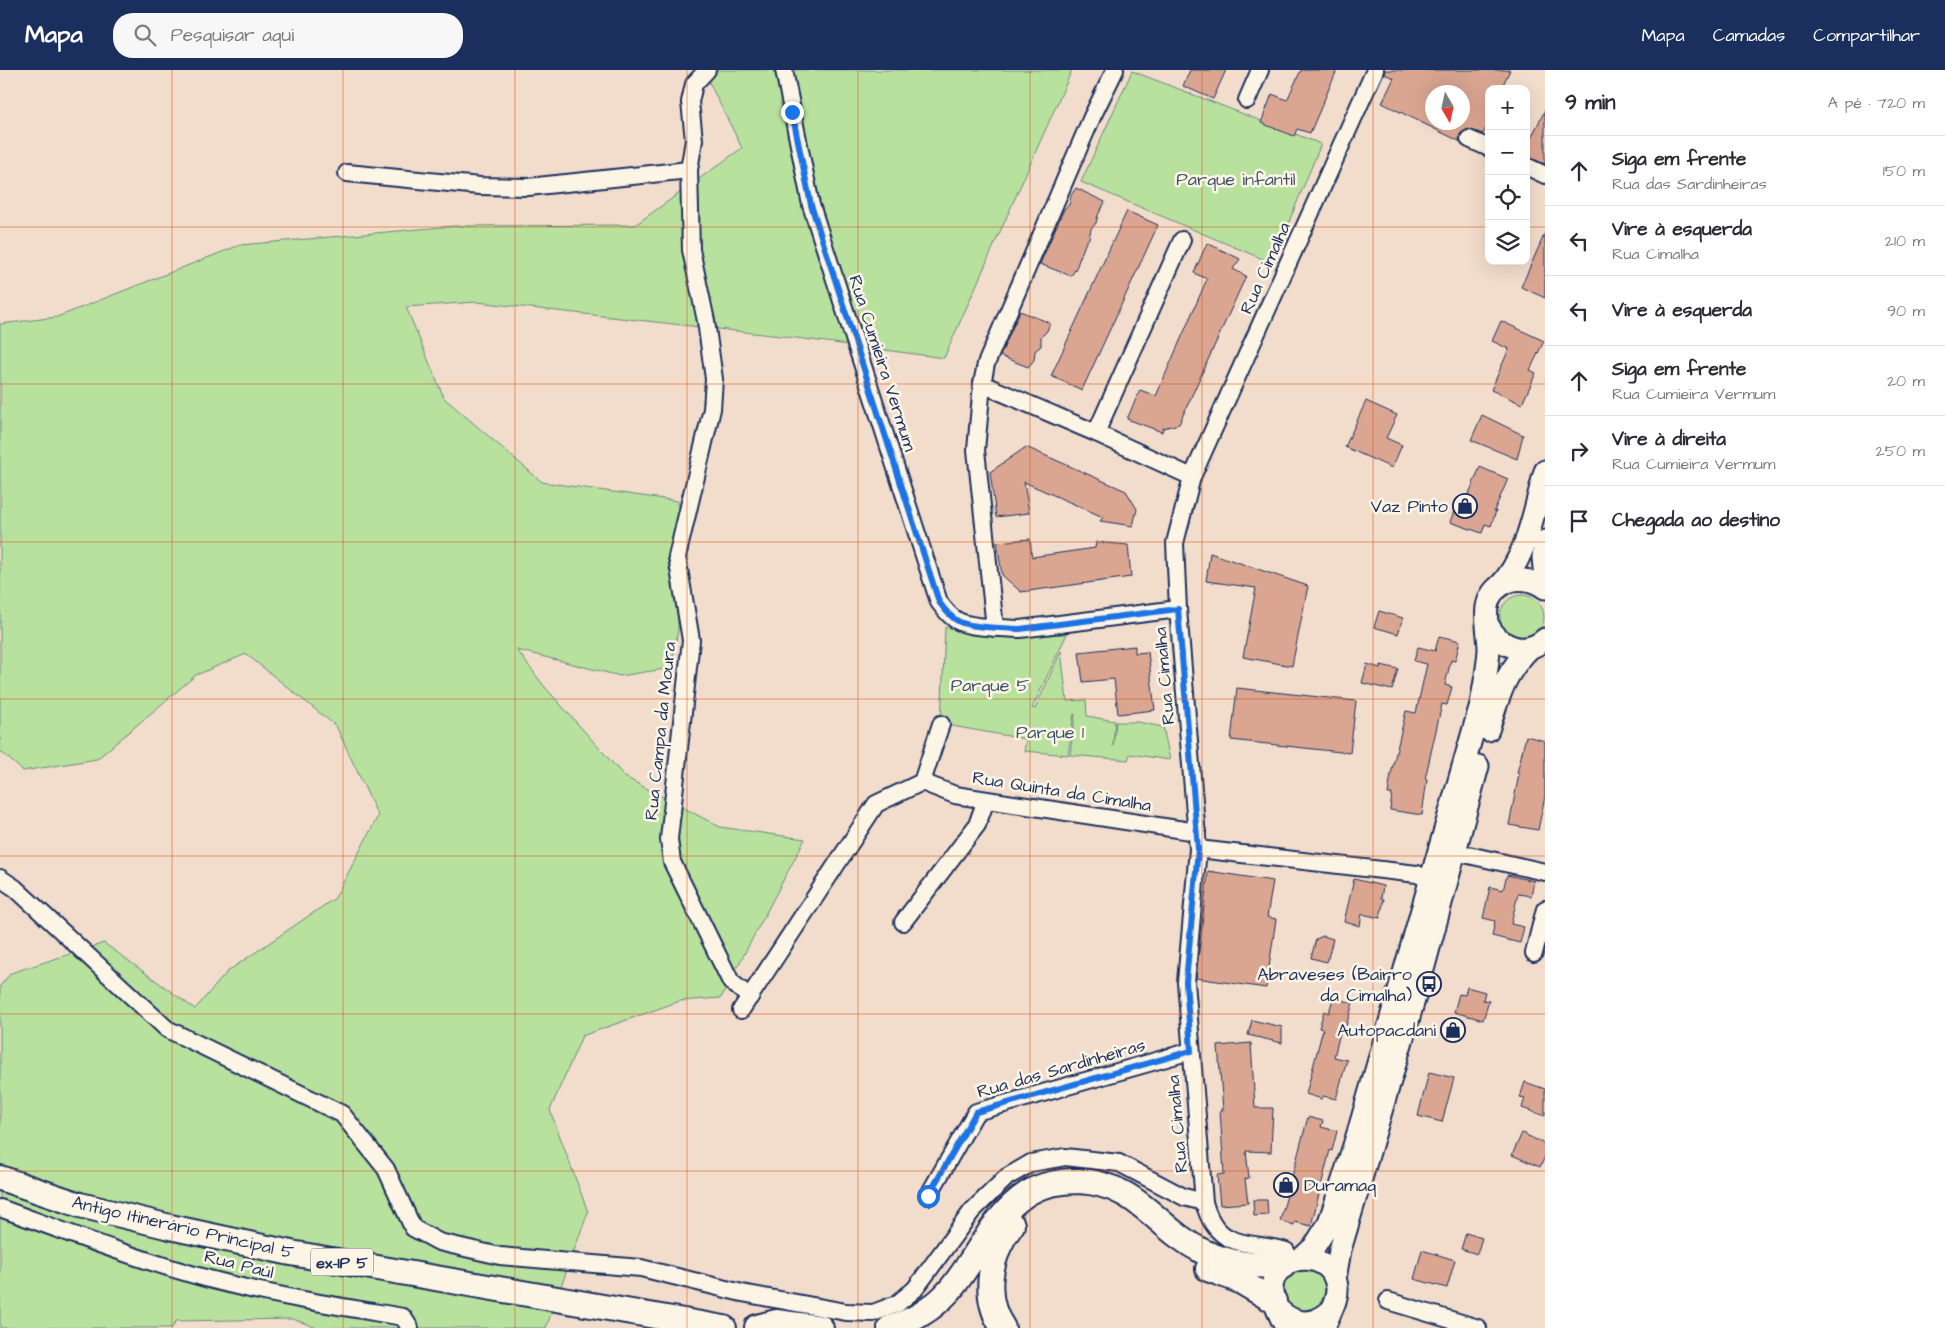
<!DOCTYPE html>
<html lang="pt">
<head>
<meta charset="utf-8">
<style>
  body { margin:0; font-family:"Architects Daughter",sans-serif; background:#f7f7f7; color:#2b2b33 }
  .controls { position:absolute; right:15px; top:15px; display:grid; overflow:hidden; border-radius:10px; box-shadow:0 5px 20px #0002 }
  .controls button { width:45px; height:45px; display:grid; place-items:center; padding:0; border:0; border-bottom:1px solid #e1e1e2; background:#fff; color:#2b2b33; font:25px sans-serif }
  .compass { position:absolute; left:1425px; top:15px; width:45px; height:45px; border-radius:50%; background:#fff; box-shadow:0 5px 20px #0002; rotate:171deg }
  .stop { position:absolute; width:15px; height:15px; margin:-11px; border:4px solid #1a73e8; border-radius:50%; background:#fff }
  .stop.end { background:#1a73e8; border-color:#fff; box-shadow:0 1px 5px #0008 }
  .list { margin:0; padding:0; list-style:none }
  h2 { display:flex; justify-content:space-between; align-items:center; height:65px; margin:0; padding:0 20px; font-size:21px }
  h2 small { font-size:16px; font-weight:400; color:#7c7c81 }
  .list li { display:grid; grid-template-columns:32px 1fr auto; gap:15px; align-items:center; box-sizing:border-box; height:70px; padding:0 20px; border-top:1px solid #e1e1e2 }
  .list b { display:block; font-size:19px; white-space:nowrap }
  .list p { margin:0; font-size:16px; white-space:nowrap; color:#7c7c81 }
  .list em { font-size:16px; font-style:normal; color:#7c7c81 }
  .icon { flex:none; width:28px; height:28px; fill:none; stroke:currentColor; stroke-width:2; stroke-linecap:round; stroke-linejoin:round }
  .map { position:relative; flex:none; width:1545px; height:1258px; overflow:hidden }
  header { display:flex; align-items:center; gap:30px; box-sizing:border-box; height:70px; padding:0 25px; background:#1b2f5e; color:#fff }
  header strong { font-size:24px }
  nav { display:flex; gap:28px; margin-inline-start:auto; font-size:18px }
  .search { width:350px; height:45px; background:#f7f7f7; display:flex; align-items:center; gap:12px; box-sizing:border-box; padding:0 18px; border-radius:20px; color:#7c7c81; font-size:19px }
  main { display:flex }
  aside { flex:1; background:#fff }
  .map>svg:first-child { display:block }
  .green { fill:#b7e19d; stroke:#69887e }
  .building { fill:#dba691; stroke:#1b2f5e; fill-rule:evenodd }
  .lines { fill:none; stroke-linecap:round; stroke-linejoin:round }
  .minor-casing { stroke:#1b2f5e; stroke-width:20 }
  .major-casing { stroke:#1b2f5e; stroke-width:25 }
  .highway-casing { stroke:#1b2f5e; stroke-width:28 }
  .minor { stroke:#fcf5e5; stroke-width:16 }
  .major { stroke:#fcf5e5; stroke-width:21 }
  .highway { stroke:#fcf5e5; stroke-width:24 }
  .route { stroke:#1a73e8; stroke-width:6 }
  .grid { fill:none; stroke:#d45514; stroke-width:1; stroke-opacity:0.55 }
  .labels { text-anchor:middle; stroke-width:5; stroke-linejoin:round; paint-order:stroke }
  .shield { fill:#fcf5e5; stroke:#5e6a86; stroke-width:1 }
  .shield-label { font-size:16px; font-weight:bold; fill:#1b2f5e }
  .park-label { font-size:18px; fill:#3a536b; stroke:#fcf5e5 }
  .street-label { font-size:18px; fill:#1b2f5e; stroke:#fcf5e5 }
  .poi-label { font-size:18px; fill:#1b2f5e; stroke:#fcf5e5; text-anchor:end }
</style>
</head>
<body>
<header>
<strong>Mapa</strong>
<div class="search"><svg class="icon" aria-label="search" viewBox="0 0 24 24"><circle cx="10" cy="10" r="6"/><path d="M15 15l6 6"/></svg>Pesquisar aqui</div>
<nav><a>Mapa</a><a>Camadas</a><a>Compartilhar</a></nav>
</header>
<main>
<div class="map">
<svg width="1545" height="1258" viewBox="0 0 1545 1258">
  <rect width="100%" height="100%" fill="#f2ddcc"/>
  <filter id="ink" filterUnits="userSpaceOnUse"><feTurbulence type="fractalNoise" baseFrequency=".02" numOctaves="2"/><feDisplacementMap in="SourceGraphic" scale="10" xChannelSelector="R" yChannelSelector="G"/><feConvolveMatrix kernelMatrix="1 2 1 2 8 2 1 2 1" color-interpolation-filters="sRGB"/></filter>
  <g filter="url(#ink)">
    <!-- green -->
    <g class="green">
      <polygon points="703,0 1072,0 944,288 789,267 477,232 406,237 444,328 542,412 678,431 678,560 671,598 620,606 517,580 544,616 625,707 720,757 805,769 721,928 680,931 582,966 550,1040 588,1142 546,1258 317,1258 293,1249 176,1251 172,1258 0,1258 0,916 11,903 104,873 195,939 228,901 335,828 378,746 336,656 246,584 196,605 97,689 23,701 0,681 0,254 57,247 240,175 454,156 635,155 742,78"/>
      <polygon points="1132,1 1321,74 1272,193 1081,112"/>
      <circle cx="1522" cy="547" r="22"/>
      <polygon points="945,557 992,567 1067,564 1032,638 1035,639 1061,581 1067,631 1086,630 1087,646 1115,651 1113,676 1116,652 1138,652 1163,657 1170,690 1130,684 1128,690 1070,685 1075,644 1074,644 1068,685 1024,681 1028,659 1025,669 941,654"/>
      <circle cx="1304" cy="1219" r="21"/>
    </g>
    <!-- building -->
    <g class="building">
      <polygon points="1190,0 1226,0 1213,29 1183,16"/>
      <polygon points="1301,0 1337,0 1310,63 1297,59 1294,66 1261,53 1272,24 1287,30"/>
      <path d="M1385,0H1510L1501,19H1489V52L1483,64L1468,59L1460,64L1459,71L1382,33L1394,8L1384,4ZM1432,22H1462V52H1432Z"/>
      <polygon points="1545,40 1545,94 1526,86 1526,78"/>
      <polygon points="1076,118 1105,132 1098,145 1096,153 1091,159 1089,168 1085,174 1076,198 1071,206 1040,194 1064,139 1069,135 1071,125"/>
      <polygon points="1127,141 1158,155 1082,320 1051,306"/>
      <polygon points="1545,163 1545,228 1521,217"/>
      <polygon points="1207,173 1240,189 1233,199 1246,206 1179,354 1163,358 1162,362 1127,349 1140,320 1156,326 1207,209 1194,203"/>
      <polygon points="1020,241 1050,253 1047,261 1041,267 1041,276 1035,281 1034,290 1028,297 1000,286"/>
      <polygon points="1501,251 1544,271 1530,300 1536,303 1522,334 1491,320 1509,279 1492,271"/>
      <polygon points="1366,331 1397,345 1386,368 1402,375 1392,398 1345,377"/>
      <polygon points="1482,345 1523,365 1517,389 1471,370"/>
      <polygon points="1026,377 1126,421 1137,439 1133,456 1100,451 1103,447 1024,412 1029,443 996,447 990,402"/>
      <polygon points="1480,397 1508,409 1494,441 1496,441 1491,456 1485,454 1482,463 1450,452 1459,428 1466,431"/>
      <polygon points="1030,469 1032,487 1095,478 1096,472 1128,475 1131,507 1021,522 1002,505 997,472"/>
      <polygon points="1210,483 1308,516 1292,596 1243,587 1256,518 1206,511"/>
      <polygon points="1379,541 1403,548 1398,564 1374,557"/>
      <polygon points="1439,566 1460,571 1455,591 1451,590 1445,615 1452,617 1447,635 1442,634 1425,709 1427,709 1422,745 1390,740 1392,724 1388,724 1391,704 1406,641 1416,643 1427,594 1414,591 1418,577 1435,581"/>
      <polygon points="1135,576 1135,583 1148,582 1155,640 1118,644 1114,609 1083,612 1079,582"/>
      <polygon points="1367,594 1380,598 1381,595 1398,599 1392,620 1362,613"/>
      <polygon points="1237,618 1356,631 1350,683 1231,670"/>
      <polygon points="1526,666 1545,671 1545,726 1538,760 1509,755 1519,704 1517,703"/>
      <polygon points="1208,801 1273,811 1267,847 1276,849 1266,918 1196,908"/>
      <polygon points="1507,805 1534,811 1531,826 1518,824 1511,854 1524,857 1520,873 1492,866 1495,851 1483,848 1490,817 1503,820"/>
      <polygon points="1354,809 1383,816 1381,828 1384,829 1380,848 1362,844 1360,856 1344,852"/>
      <polygon points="1323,866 1333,869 1327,892 1311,888 1316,869"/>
      <polygon points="1467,917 1485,922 1483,930 1489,931 1483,950 1454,942 1459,924 1465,925"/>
      <polygon points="1333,928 1353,933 1346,956 1342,955 1334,987 1347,990 1336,1029 1323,1026 1322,1029 1306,1024 1323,959 1319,958 1324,941 1329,943"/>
      <polygon points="1252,950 1282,957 1282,973 1248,965"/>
      <polygon points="1251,973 1255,1038 1273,1038 1271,1082 1246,1081 1249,1108 1245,1109 1248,1133 1220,1135 1217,1105 1224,1104 1220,1040 1223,1040 1218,976"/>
      <polygon points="1429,1002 1454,1008 1442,1052 1418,1046"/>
      <polygon points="1525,1012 1545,1019 1545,1046 1522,1038 1525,1028 1520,1027"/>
      <polygon points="1308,1047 1323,1051 1321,1057 1337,1061 1332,1081 1330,1080 1311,1156 1295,1152 1294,1155 1280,1151"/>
      <polygon points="1522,1063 1545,1074 1545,1087 1540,1097 1512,1085"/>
      <polygon points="1253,1130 1267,1130 1268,1145 1254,1146"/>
      <polygon points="1466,1163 1482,1168 1477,1184 1461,1179"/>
      <polygon points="1422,1180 1455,1190 1447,1218 1414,1209"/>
    </g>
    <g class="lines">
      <defs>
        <g id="minor">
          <polyline points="707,0 694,14 690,32 694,70 689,100 691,180 706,251 714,309 712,339 677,487 691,570 669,769 672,792 731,912 750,927"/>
          <path d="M784,0L811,135L939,532C944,539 950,547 958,551C970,558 1005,558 1020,559L1178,539"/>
          <polyline points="1247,30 1260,0"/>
          <polyline points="1469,69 1489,78"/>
          <polyline points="1526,96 1545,105"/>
          <polyline points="347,103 480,116 528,117 689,100"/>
          <polyline points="982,314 1096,363 1192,407"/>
          <polyline points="1096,363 1182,170"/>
          <polyline points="995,558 976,380 982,314 986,294 1092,47 1115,0"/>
          <polyline points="922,712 955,725 1197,762"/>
          <polyline points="922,712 941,654"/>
          <polyline points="1198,779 1417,804 1430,810"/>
          <polyline points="1455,782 1545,802"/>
          <polyline points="0,808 15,818 167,959 342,1044 386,1099 413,1158 439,1172 500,1186 641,1198 742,1223 846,1242 873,1243 897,1234 915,1219 972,1141 1007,1107 1031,1093 1065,1087 1119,1093 1184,1127 1204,1132"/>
          <polyline points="903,852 977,755 986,730"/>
          <polyline points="1534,883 1545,839"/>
          <polyline points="741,940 876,734 922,712"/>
          <polyline points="928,1126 976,1042 1191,981"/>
          <path d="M0,1138C69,1163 138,1190 209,1209C273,1226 338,1236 403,1247L410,1258"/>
          <path d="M1291,1191L1286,1181C1247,1170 1217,1181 1204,1132L1186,912L1198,779L1178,539L1175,473L1192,407L1375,0"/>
          <polyline points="1388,1231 1478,1258"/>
        </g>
        <g id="major">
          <polyline points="1545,471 1543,488 1545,507"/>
          <path d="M1498,518C1527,488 1534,441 1545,401"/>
          <path d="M1488,555C1500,577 1525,587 1545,569"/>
          <path d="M1488,660C1499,626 1504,603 1531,577"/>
          <path d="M1302,1188L1314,1177L1328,1155L1335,1135L1358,1063L1481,634C1484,616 1488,598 1489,580C1489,566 1485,551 1487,537C1492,508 1524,503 1545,518"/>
          <polyline points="1335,1209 1340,1180 1424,896 1478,696"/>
          <path d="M1279,1240C1295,1255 1312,1256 1329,1242"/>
          <path d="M1286,1258C1281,1247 1273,1234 1272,1222C1270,1181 1334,1177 1337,1218C1338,1231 1328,1245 1324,1258"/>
        </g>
        <g id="highway">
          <polyline points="0,1108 80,1135 170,1157 291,1183 724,1258"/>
          <polyline points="1208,1199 1238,1210 1274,1231"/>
          <polyline points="757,1257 776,1252 821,1258"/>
          <path d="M890,1258C913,1251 934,1238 950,1220C977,1188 992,1146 1028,1123C1043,1114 1062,1111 1079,1111C1138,1114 1156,1158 1202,1181C1228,1194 1254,1196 1283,1196"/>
          <path d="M1003,1258C981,1226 990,1183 1012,1155"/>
        </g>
      </defs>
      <!-- minor casing -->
      <use href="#minor" class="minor-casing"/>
      <!-- major casing -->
      <use href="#major" class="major-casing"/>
      <!-- highway casing -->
      <use href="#highway" class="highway-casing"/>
      <!-- minor -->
      <use href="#minor" class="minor"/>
      <!-- major -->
      <use href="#major" class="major"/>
      <!-- highway -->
      <use href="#highway" class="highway"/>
    </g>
  </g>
  <g class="lines" filter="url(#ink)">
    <!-- route -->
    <path class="route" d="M792,42L811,135L939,532C944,539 950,547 958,551C969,558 1005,558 1020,559L1178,539L1198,779L1186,912L1191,981L976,1042L928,1126"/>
  </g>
  <!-- grid -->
  <path class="grid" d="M172,0V1258M343,0V1258M515,0V1258M687,0V1258M858,0V1258M1030,0V1258M1202,0V1258M1373,0V1258M0,157H1489M1526,157H1545M0,314H1545M0,472H1545M0,629H1545M0,786H1545M0,944H1545M0,1101H1545"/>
  <!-- icons -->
  <defs>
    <symbol id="shop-ring" viewBox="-11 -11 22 22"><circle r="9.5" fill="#fcf5e5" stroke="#1b2f5e" stroke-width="1.5"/><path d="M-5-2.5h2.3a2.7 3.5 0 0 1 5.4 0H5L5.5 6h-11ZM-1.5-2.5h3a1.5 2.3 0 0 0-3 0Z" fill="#1b2f5e"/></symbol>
    <symbol id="bus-ring" viewBox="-11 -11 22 22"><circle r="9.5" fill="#fcf5e5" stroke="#1b2f5e" stroke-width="1.5"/><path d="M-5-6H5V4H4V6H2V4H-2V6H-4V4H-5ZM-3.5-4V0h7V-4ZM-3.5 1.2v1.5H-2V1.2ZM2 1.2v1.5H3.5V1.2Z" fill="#1b2f5e"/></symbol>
  </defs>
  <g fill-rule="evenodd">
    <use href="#shop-ring" x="1451" y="422" width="28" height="28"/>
    <use href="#bus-ring" x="1415" y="900" width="28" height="28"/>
    <use href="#shop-ring" x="1439" y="946" width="28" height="28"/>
    <use href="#shop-ring" x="1272" y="1101" width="28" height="28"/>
  </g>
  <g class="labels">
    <!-- shield labels -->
    <rect class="shield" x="311" y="1178.5" width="62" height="27" rx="4"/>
    <g class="shield-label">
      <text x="342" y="1198">ex-IP 5</text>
    </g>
    <!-- park labels -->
    <g class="park-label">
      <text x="1236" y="115">Parque infantil</text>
      <text x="990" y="621">Parque 5</text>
      <text x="1050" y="668">Parque 1</text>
    </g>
    <!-- street labels -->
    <g class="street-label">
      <text transform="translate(1265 198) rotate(-66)" y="6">Rua Cimalha</text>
      <text transform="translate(883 293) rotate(72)" y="6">Rua Cumieira Vermum</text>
      <text transform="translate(1164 606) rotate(-95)" y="6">Rua Cimalha</text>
      <text transform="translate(660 661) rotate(-84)" y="6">Rua Campa da Moura</text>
      <text transform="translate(1062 721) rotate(9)" y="6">Rua Quinta da Cimalha</text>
      <text transform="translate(1061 998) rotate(-16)" y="6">Rua das Sardinheiras</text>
      <text transform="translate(1177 1054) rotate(-95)" y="6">Rua Cimalha</text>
      <text transform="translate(183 1157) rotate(13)" y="6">Antigo Itinerário Principal 5</text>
      <text transform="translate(239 1194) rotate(14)" y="6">Rua Paúl</text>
    </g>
    <!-- poi labels -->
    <g class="poi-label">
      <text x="1448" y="442">Vaz Pinto</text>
      <text x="1412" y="910">Abraveses (Bairro<tspan x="1412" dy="21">da Cimalha)</tspan></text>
      <text x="1436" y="966">Autopacdani</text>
      <text x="1304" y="1121" text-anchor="start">Duramaq</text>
    </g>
  </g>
</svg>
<div class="controls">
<button>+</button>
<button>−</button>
<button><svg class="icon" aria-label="locate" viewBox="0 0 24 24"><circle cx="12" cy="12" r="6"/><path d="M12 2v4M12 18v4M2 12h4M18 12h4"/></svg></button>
<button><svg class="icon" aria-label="layers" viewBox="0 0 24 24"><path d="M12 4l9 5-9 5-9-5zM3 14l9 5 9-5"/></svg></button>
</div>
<svg class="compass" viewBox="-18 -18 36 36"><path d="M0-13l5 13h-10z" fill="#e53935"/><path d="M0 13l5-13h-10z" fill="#7c7c81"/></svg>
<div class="stop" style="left:928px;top:1126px"></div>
<div class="stop end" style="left:792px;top:42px"></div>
</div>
<aside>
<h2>9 min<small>A pé · 720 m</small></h2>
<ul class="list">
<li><svg class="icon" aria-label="ahead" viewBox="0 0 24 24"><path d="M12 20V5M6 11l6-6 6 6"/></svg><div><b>Siga em frente</b><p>Rua das Sardinheiras</p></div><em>150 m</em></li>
<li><svg class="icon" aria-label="left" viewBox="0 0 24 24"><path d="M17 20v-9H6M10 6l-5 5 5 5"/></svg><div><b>Vire à esquerda</b><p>Rua Cimalha</p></div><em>210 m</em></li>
<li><svg class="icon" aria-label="left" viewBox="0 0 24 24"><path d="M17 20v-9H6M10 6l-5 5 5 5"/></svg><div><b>Vire à esquerda</b></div><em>90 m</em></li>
<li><svg class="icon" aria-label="ahead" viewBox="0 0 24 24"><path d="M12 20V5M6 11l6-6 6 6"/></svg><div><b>Siga em frente</b><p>Rua Cumieira Vermum</p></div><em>20 m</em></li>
<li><svg class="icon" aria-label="right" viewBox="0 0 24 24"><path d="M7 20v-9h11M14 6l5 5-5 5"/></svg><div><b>Vire à direita</b><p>Rua Cumieira Vermum</p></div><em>250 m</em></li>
<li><svg class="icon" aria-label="arrive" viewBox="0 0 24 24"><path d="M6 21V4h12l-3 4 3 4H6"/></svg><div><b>Chegada ao destino</b></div></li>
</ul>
</aside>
</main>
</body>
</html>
